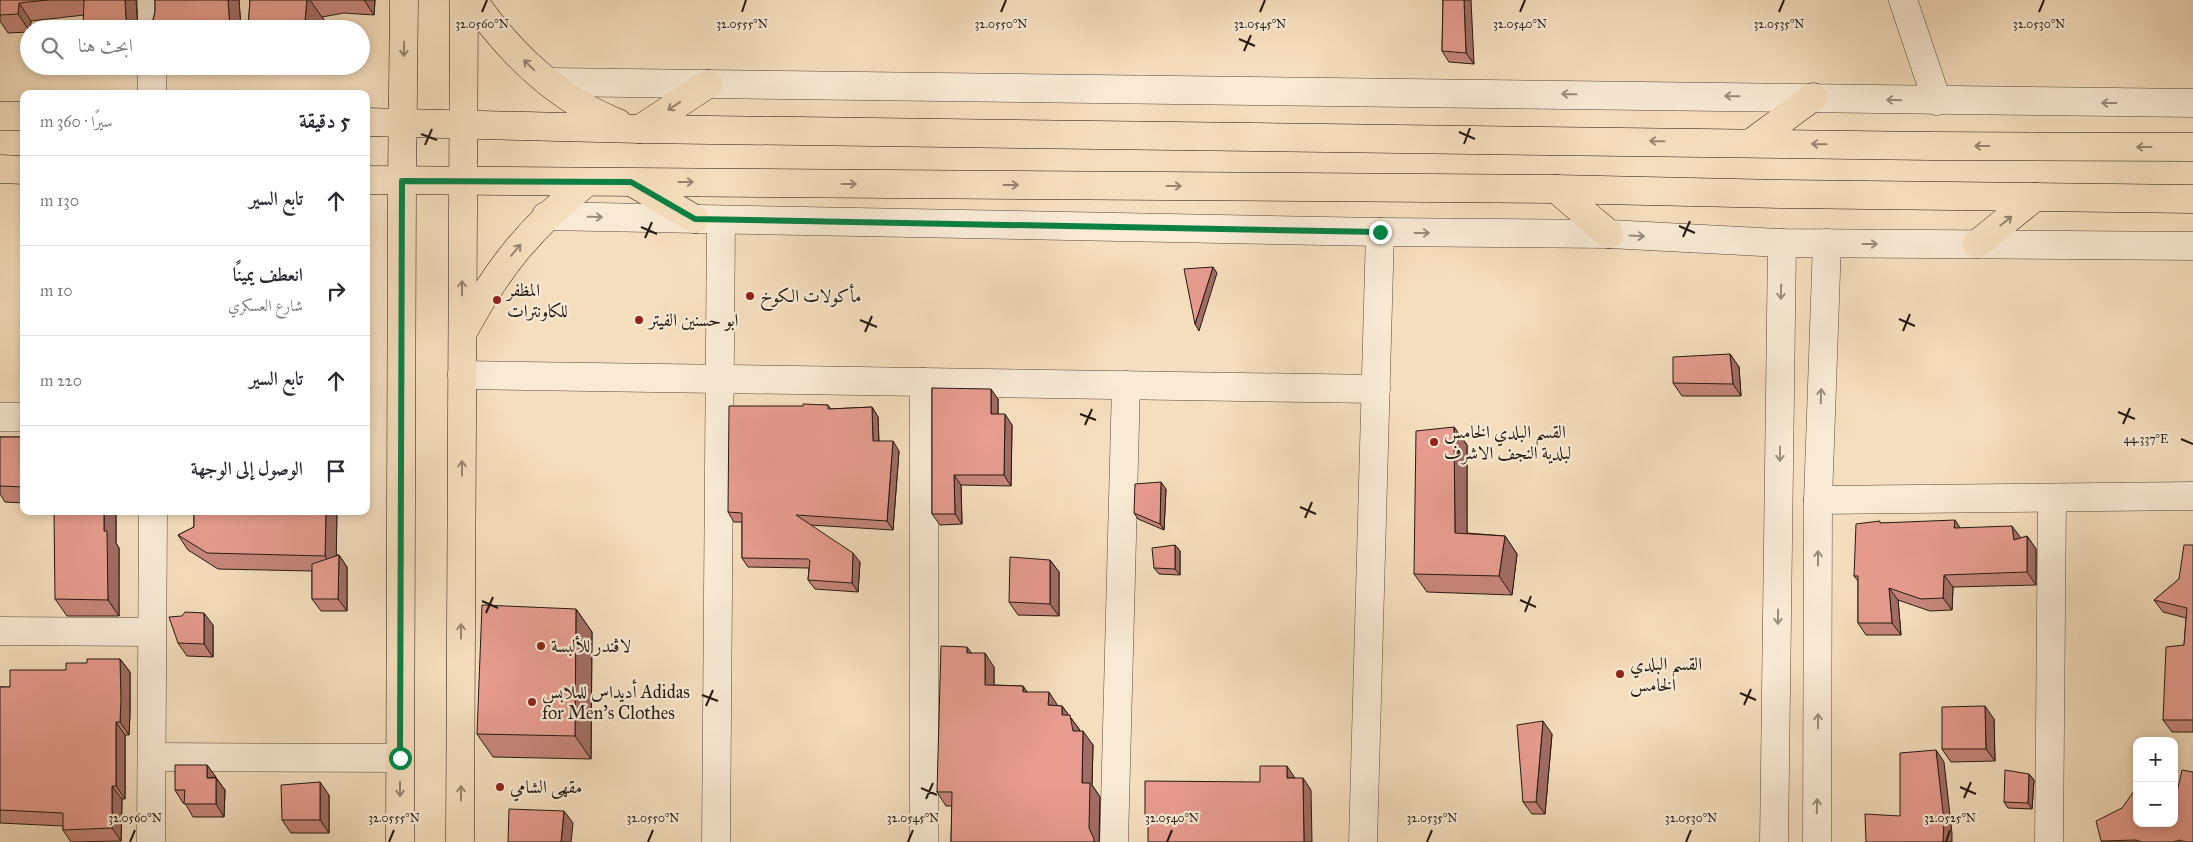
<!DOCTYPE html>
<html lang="ar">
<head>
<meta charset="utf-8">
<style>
  body { margin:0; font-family:"IM FELL Great Primer",Amiri,serif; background:#f2f2f3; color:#2b2b33; direction:rtl }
  .controls { position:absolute; right:15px; bottom:15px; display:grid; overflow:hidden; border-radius:10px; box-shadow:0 2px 8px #0003 }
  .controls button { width:45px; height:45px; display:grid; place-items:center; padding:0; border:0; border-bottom:1px solid #e1e1e2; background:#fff; color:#2b2b33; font:25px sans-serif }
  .stop { position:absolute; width:15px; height:15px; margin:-11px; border:4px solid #0b8043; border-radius:50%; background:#fff }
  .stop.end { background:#0b8043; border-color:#fff; box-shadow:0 1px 5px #0008 }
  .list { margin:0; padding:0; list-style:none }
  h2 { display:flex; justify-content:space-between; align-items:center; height:65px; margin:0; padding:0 20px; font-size:21px }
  h2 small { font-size:16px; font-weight:400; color:#7c7c81 }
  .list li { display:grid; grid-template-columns:32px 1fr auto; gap:15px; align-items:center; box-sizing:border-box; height:90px; padding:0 20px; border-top:1px solid #e1e1e2 }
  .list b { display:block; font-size:19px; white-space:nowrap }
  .list p { margin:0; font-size:16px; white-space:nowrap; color:#7c7c81 }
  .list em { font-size:16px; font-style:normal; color:#7c7c81 }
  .icon { flex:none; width:28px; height:28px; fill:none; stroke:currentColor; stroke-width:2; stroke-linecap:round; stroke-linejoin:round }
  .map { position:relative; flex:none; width:2193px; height:842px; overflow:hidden; direction:ltr }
  .search { position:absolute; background:#fff; box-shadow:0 2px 8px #0003; left:20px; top:20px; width:350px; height:55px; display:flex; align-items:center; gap:12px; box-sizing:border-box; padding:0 18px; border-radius:28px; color:#7c7c81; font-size:19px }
  .panel { position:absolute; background:#fff; box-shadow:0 2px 8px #0003; left:20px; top:90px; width:350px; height:425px; border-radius:10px; direction:rtl }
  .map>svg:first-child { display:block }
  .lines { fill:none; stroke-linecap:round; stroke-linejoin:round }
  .minor-casing { stroke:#584a3c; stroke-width:29 }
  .major-casing { stroke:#231911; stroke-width:29 }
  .minor { stroke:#f8ead4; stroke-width:28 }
  .major { stroke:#f5debd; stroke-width:28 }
  .wall { fill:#c7867b; stroke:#231911 }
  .shaded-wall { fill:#a26d64; stroke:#231911 }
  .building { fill:#e79c8f; stroke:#231911 }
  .oneway { stroke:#968570 }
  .oneway2 { stroke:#988c7c }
  .route { stroke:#0b8043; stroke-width:6 }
  .ticks { fill:none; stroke:#231911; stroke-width:2 }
  .poi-dot { fill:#8f2418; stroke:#f8ead4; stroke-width:2 }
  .labels { text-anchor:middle; stroke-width:4.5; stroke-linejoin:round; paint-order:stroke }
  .poi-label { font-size:18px; fill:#231911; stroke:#f8ead4; text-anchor:start }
  .ticks-label { font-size:12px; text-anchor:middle; fill:#231911; stroke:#f8ead4; stroke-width:4.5; stroke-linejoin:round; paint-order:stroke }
</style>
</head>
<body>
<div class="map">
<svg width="2193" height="842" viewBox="0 0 2193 842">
  <rect width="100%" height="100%" fill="#f5debd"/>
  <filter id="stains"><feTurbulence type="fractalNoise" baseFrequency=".004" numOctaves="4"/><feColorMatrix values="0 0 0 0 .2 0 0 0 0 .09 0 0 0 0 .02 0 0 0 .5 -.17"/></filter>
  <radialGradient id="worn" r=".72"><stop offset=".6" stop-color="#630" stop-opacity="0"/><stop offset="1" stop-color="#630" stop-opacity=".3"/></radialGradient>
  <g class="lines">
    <defs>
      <g id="minor">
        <polyline points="1903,0 1937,101"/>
        <polyline points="152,29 152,0"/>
        <polyline points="549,82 2193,103"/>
        <polyline points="152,94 152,66"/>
        <polyline points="546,216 1380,232 1609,234 1782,243 2193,246"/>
        <polyline points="462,375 1376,389"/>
        <polyline points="924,382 924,842"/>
        <polyline points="0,417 24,417"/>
        <polyline points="1818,500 2193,496"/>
        <polyline points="0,631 152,632"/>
        <polyline points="152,757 400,758"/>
        <polyline points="151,842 153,511"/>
        <polyline points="716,842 721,220"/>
        <polyline points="1114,842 1126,385"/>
        <polyline points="1363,842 1380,232"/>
        <polyline points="1774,842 1782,243"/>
        <polyline points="1817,842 1818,500 1827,243"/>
        <polyline points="2049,842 2052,498"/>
      </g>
      <g id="major">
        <path d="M473,0C509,52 558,100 618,123"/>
        <polyline points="0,116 24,116"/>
        <polyline points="366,122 640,129 1930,146 2193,147"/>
        <polyline points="640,129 708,84"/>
        <polyline points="1751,143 1813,97"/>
        <polyline points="0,169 24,170"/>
        <polyline points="366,180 1556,189 1783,194 2193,199"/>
        <polyline points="633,183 695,219"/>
        <polyline points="1556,189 1609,234"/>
        <polyline points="1977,244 2035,197"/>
        <path d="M463,332C498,267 530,228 587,182"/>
        <polyline points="400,842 402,181 404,0"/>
        <polyline points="460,842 464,0"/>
      </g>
    </defs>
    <!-- minor casing -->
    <use href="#minor" class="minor-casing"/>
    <!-- major casing -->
    <use href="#major" class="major-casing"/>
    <!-- minor -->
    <use href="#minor" class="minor"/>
    <!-- major -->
    <use href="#major" class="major"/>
  </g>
  <!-- wall -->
  <g class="wall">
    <polygon points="0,0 136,0 138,26 140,27 147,25 153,20 155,12 155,0 239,0 241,29 83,29 84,15 31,21 30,29 29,29 29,32 8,33 0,21"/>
    <polygon points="250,0 375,0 374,15 344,13 322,17 324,20 323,29 248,29"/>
    <polygon points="1443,0 1474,64 1449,62 1442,51"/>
    <polygon points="168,66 244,66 244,70 170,70"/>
    <polygon points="1730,354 1739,367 1741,396 1682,396 1673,383"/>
    <polygon points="932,388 998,399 998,414 1012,425 1011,486 961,485 962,524 940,525 932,514"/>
    <polygon points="828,405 831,409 872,407 878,417 879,441 899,451 893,530 810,525 860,562 858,592 815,589 808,580 809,568 748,567 742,558 742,522 734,522 728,512 803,406"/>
    <polygon points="1454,427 1467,445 1467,533 1505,536 1517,554 1512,595 1427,592 1414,574"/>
    <polygon points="0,437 24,437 24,503 5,502 0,494"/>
    <polygon points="1166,489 1164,530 1138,519 1134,513"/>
    <polygon points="116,511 116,543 119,548 119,616 67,616 55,599"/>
    <polygon points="194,511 337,511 336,555 339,555 347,567 347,611 321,611 312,599 312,571 218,569 188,550 178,535 194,527"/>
    <polygon points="1882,523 1960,528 2021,538 2027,536 2036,549 2036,585 1953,587 1952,610 1930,611 1898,600 1901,635 1866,635 1858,623 1858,581 1854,576"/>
    <polygon points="1175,545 1180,551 1180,575 1159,574 1154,568"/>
    <polygon points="2193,545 2193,732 2172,732 2163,720 2184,645 2186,618 2163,612 2154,600 2179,579"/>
    <polygon points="1050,560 1059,572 1059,616 1018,615 1009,602"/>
    <polygon points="576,609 592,632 591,759 493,757 477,734"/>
    <polygon points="213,625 213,657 187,656 178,643"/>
    <polygon points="971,653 994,667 994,685 1023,686 1027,692 1058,706 1062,706 1079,729 1080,731 1093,745 1092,785 1100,797 1099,842 951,842 952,806 946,806 937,792"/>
    <polygon points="120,659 130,672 130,713 129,735 125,735 125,799 122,799 121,841 71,842 63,830 63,826 0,823 0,687 10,687 66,670"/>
    <polygon points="1994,719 1995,761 1951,762 1942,749"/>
    <polygon points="1552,734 1545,814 1532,814 1523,802"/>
    <polygon points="207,765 225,790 224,817 193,817 185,803 183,803 175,790"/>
    <polygon points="2029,774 2034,780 2032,809 2008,808 2004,802"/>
    <polygon points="329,795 329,833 291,833 282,820"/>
    <polygon points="2122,808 2193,842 2102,842 2101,841"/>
  </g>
  <!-- shaded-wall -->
  <g class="shaded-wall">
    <polygon points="125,0 136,0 138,29 133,29 126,19"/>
    <polygon points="228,0 239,0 241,29 230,29"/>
    <polygon points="307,0 310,0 324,20 323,29 310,29 305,21"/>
    <polygon points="364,0 375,0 374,15"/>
    <polygon points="1464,0 1471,0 1474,64 1466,53"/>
    <polygon points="19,3 31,21 30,29 29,29 29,30 18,14"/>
    <polygon points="1213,267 1217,273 1199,331 1195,324"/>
    <polygon points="1730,354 1739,367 1741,396 1733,384"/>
    <polygon points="991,389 998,399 998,425 991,414"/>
    <polygon points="872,407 878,417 879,450 873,441"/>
    <polygon points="1005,414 1012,425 1011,486 1004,475"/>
    <polygon points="1454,427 1467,445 1467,551 1455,533"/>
    <polygon points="893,441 899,451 893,530 887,521"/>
    <polygon points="954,475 961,485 962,524 955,514"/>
    <polygon points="1161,482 1166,489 1164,530 1160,524"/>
    <polygon points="104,511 116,511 116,543 119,548 119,616 108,600 104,531"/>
    <polygon points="326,511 337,511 336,571 325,556"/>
    <polygon points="1955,520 1963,532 1954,528"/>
    <polygon points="2012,526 2021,538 2014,540"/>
    <polygon points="1505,536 1517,554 1512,595 1499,576"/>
    <polygon points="2027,536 2036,549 2036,585 2027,572"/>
    <polygon points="1175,545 1180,551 1180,575 1175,569"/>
    <polygon points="853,553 860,562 858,592 852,583"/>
    <polygon points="339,555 347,567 347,611 338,599"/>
    <polygon points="1050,560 1059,572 1059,616 1050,604"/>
    <polygon points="1944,575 1953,587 1952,610 1943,598"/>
    <polygon points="1889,588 1898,600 1901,635 1892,623"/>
    <polygon points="576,609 592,632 591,759 575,736"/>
    <polygon points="204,613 213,625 213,657 204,644"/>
    <polygon points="967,647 977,660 967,653"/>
    <polygon points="985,653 994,667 994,698 985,685"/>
    <polygon points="120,659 130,672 130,713 129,735 120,722"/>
    <polygon points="1023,686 1032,700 1023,692"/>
    <polygon points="1049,692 1058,706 1048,705"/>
    <polygon points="1062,706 1079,729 1082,745 1062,715"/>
    <polygon points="1985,706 1994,719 1995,761 1986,749"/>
    <polygon points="1543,721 1552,734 1545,814 1536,802"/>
    <polygon points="116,722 125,735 125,799 116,786"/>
    <polygon points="1083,731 1093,745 1092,785 1100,797 1099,842 1094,842 1089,828 1082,783"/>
    <polygon points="1936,750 1944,762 1952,833 1952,842 1943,842"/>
    <polygon points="207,765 216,777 207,778"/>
    <polygon points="1287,766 1295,778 1287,778"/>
    <polygon points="2029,774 2034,780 2032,809 2028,803"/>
    <polygon points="216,778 225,790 224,817 216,804"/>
    <polygon points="1303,778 1311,790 1312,842 1304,842"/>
    <polygon points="320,782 329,795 329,833 320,820"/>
    <polygon points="112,786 122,799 121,841 112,828"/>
    <polygon points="564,811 573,823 571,842 561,842"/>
  </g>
  <!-- building -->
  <g class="building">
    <polygon points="0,0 48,0 19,3 18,14 0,15"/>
    <polygon points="84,0 125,0 126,19 132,25 140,27 147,25 153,20 155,12 155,0 228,0 230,29 83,29"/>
    <polygon points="250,0 307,0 305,21 284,29 248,29"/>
    <polygon points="1443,0 1464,0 1466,53 1442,51"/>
    <polygon points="1213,267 1195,324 1184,269"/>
    <polygon points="1730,354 1733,384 1673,383 1673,357"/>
    <polygon points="932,388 991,389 991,414 1005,414 1004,475 954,475 955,514 932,514"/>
    <polygon points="803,404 828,405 828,409 872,407 873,441 893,441 887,521 796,515 853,553 852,583 808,580 810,561 808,559 742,558 742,513 728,512 729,406 803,406"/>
    <polygon points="1454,427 1455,533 1505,536 1499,576 1414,574 1416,431"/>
    <polygon points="0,437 24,437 24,487 0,486"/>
    <polygon points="1161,482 1160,524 1134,513 1135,484"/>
    <polygon points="54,511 104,511 104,531 107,531 108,600 55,599"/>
    <polygon points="194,511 326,511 325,556 207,553 178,535 194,527"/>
    <polygon points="1955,520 1954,528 2012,526 2014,540 2027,536 2027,572 1944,575 1943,598 1921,599 1889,588 1892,623 1858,623 1858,576 1854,576 1856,524 1880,521 1880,523"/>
    <polygon points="1175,545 1175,569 1154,568 1152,548"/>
    <polygon points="2184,545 2193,545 2193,720 2163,720 2166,647 2184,645 2187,608 2154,600 2179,579"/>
    <polygon points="339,555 338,599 312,599 312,564"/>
    <polygon points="1010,557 1050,560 1050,604 1009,602"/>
    <polygon points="482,605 576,609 575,736 477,734"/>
    <polygon points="185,612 204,613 204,644 178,643 169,617 182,616"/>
    <polygon points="941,646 967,647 967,653 985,653 985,685 1023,686 1023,692 1049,692 1048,705 1062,706 1062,715 1070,715 1073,731 1083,731 1082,783 1090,783 1089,828 1094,839 1094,842 951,842 952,792 937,792"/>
    <polygon points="87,659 120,659 121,700 120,722 116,722 116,786 112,786 112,828 63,830 63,813 0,810 0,687 10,687 10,670 66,670 66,663 87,663"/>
    <polygon points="1985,706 1986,749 1942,749 1942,707"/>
    <polygon points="1543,721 1536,802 1523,802 1517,725"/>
    <polygon points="1936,750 1944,821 1943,842 1866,842 1865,814 1900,816 1900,753"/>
    <polygon points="175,765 207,765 207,778 216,778 216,804 184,804 185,790 175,790"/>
    <polygon points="1260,766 1287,766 1287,778 1303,778 1304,842 1148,842 1148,821 1145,821 1145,781 1260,782"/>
    <polygon points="2005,770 2029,774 2028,803 2004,802"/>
    <polygon points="2182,770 2193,772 2193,842 2186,842 2179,840 2173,842 2142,842 2136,840 2101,841 2096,821 2122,808 2134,791 2137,793 2137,823 2174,823 2174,792 2177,792"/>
    <polygon points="320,782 320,820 282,820 281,785"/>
    <polygon points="509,809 564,811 561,842 508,842"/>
  </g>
  <!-- one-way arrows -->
  <defs><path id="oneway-shaft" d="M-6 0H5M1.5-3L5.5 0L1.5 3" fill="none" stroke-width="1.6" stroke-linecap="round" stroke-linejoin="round" transform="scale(1.25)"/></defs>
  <g class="oneway">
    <use href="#oneway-shaft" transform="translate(404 49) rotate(91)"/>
    <use href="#oneway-shaft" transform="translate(529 65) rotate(-136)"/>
    <use href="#oneway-shaft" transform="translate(674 106) rotate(146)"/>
    <use href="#oneway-shaft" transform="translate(1657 141) rotate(-179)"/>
    <use href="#oneway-shaft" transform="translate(1819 144) rotate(-179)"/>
    <use href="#oneway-shaft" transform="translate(1982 146) rotate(-180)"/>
    <use href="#oneway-shaft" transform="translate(2144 147) rotate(-180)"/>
    <use href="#oneway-shaft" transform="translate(686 182)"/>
    <use href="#oneway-shaft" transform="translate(849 184)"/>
    <use href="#oneway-shaft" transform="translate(1011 185)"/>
    <use href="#oneway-shaft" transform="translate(1174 186)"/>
    <use href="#oneway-shaft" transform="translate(2006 221) rotate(-39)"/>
    <use href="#oneway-shaft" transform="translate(516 250) rotate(-50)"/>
    <use href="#oneway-shaft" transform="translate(462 288) rotate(-90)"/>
    <use href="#oneway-shaft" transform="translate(462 468) rotate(-90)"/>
    <use href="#oneway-shaft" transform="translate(461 631) rotate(-90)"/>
    <use href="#oneway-shaft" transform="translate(400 789) rotate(90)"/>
    <use href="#oneway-shaft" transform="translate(461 793) rotate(-90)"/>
  </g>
  <g class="oneway2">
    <use href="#oneway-shaft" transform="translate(1569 94) rotate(-179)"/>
    <use href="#oneway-shaft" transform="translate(1732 96) rotate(-179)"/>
    <use href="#oneway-shaft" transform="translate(1894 100) rotate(-178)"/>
    <use href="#oneway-shaft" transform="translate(2109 103) rotate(-180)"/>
    <use href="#oneway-shaft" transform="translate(595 217) rotate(1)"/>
    <use href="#oneway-shaft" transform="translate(1422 233)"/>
    <use href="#oneway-shaft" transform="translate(1637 236) rotate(3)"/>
    <use href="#oneway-shaft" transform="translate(1870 244)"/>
    <use href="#oneway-shaft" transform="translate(1781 292) rotate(91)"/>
    <use href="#oneway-shaft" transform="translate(1821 396) rotate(-88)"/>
    <use href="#oneway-shaft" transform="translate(1780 454) rotate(91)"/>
    <use href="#oneway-shaft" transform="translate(1818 558) rotate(-90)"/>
    <use href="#oneway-shaft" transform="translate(1778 617) rotate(91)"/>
    <use href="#oneway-shaft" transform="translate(1818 721) rotate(-90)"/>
    <use href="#oneway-shaft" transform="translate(1817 806) rotate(-89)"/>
  </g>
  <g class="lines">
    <!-- route -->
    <polyline class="route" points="400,758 402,181 631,182 695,219 1380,232"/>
  </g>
  <!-- ticks -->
  <path class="ticks" d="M482,12L487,0M742,12L746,0M1001,12L1006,0M1260,12L1265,0M1520,12L1525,0M1779,12L1784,0M2039,12L2044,0M1239,39L1255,46M1244,51L1251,35M1459,132L1475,139M421,134L437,140M1464,144L1470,128M425,145L432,129M1679,226L1695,233M641,227L657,234M1683,237L1690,221M645,238L652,222M1899,319L1915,326M860,320L877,327M1903,331L1910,314M865,332L872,316M2118,412L2135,419M1080,414L1096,420M2123,424L2130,408M1085,425L1092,409M2181,439L2193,444M1300,507L1316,514M1305,518L1312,502M1520,600L1536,607M482,601L498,608M1525,612L1531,596M486,613L493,597M1740,693L1756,700M702,695L718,701M1744,705L1751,689M706,706L713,690M1960,787L1976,794M921,788L937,795M1964,798L1971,782M926,799L933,783M130,842L135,830M389,842L394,830M648,842L653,830M908,842L913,830M1167,842L1172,830M1427,842L1432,830M1686,842L1691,830M1946,842L1950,830"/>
  <!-- markers -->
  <g class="poi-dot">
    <circle cx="750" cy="296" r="5"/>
    <circle cx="497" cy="300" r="5"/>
    <circle cx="639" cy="320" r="5"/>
    <circle cx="1434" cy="442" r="5"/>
    <circle cx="541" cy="646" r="5"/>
    <circle cx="1620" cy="674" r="5"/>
    <circle cx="532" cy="702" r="5"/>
    <circle cx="500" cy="787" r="5"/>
  </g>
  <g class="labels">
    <!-- poi labels -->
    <g class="poi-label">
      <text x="507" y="296">المظفر<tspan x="507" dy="21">للكاونترات</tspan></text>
      <text x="760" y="302">مأكولات الكوخ</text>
      <text x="649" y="326">ابو حسنين الفيتر</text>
      <text x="1444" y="438">القسم البلدي الخامس<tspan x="1444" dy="21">لبلدية النجف الاشرف</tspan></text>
      <text x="551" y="652">لاڤندر للألبسة</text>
      <text x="1630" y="670">القسم البلدي<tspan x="1630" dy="21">الخامس</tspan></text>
      <text x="542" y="698">أديداس للملابس Adidas<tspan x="542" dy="21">for Men's Clothes</tspan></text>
      <text x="510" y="793">مقهى الشامي</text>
    </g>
  </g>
  <g class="ticks-label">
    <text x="482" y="28">32.0560°N</text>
    <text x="1001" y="28">32.0550°N</text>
    <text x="1260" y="28">32.0545°N</text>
    <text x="742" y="28">32.0555°N</text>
    <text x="1520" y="28">32.0540°N</text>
    <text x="1779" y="28">32.0535°N</text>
    <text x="2039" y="28">32.0530°N</text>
    <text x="2146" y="443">44.337°E</text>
    <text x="135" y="822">32.0560°N</text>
    <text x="394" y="822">32.0555°N</text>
    <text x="653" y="822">32.0550°N</text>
    <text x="913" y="822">32.0545°N</text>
    <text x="1172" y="822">32.0540°N</text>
    <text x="1432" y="822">32.0535°N</text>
    <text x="1691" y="822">32.0530°N</text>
    <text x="1950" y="822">32.0525°N</text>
  </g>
  <rect width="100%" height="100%" filter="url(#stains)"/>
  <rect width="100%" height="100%" fill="url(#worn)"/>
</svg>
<div class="controls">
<button>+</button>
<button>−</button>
</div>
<div class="stop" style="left:400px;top:758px"></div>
<div class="stop end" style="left:1380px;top:232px"></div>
<div class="search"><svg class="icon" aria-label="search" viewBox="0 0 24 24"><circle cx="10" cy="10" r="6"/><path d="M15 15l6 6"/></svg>ابحث هنا</div>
<section class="panel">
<h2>5 دقيقة<small>سيرًا · 360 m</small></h2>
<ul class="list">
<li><svg class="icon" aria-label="ahead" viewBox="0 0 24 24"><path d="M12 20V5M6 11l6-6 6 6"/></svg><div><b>تابع السير</b></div><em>130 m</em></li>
<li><svg class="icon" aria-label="right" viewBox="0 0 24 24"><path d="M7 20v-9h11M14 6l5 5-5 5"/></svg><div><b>انعطف يمينًا</b><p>شارع العسكري</p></div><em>10 m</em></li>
<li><svg class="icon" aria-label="ahead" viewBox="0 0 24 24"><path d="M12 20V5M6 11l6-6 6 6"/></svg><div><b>تابع السير</b></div><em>220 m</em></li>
<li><svg class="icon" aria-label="arrive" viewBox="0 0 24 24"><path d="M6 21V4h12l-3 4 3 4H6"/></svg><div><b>الوصول إلى الوجهة</b></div></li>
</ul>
</section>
</div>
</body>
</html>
